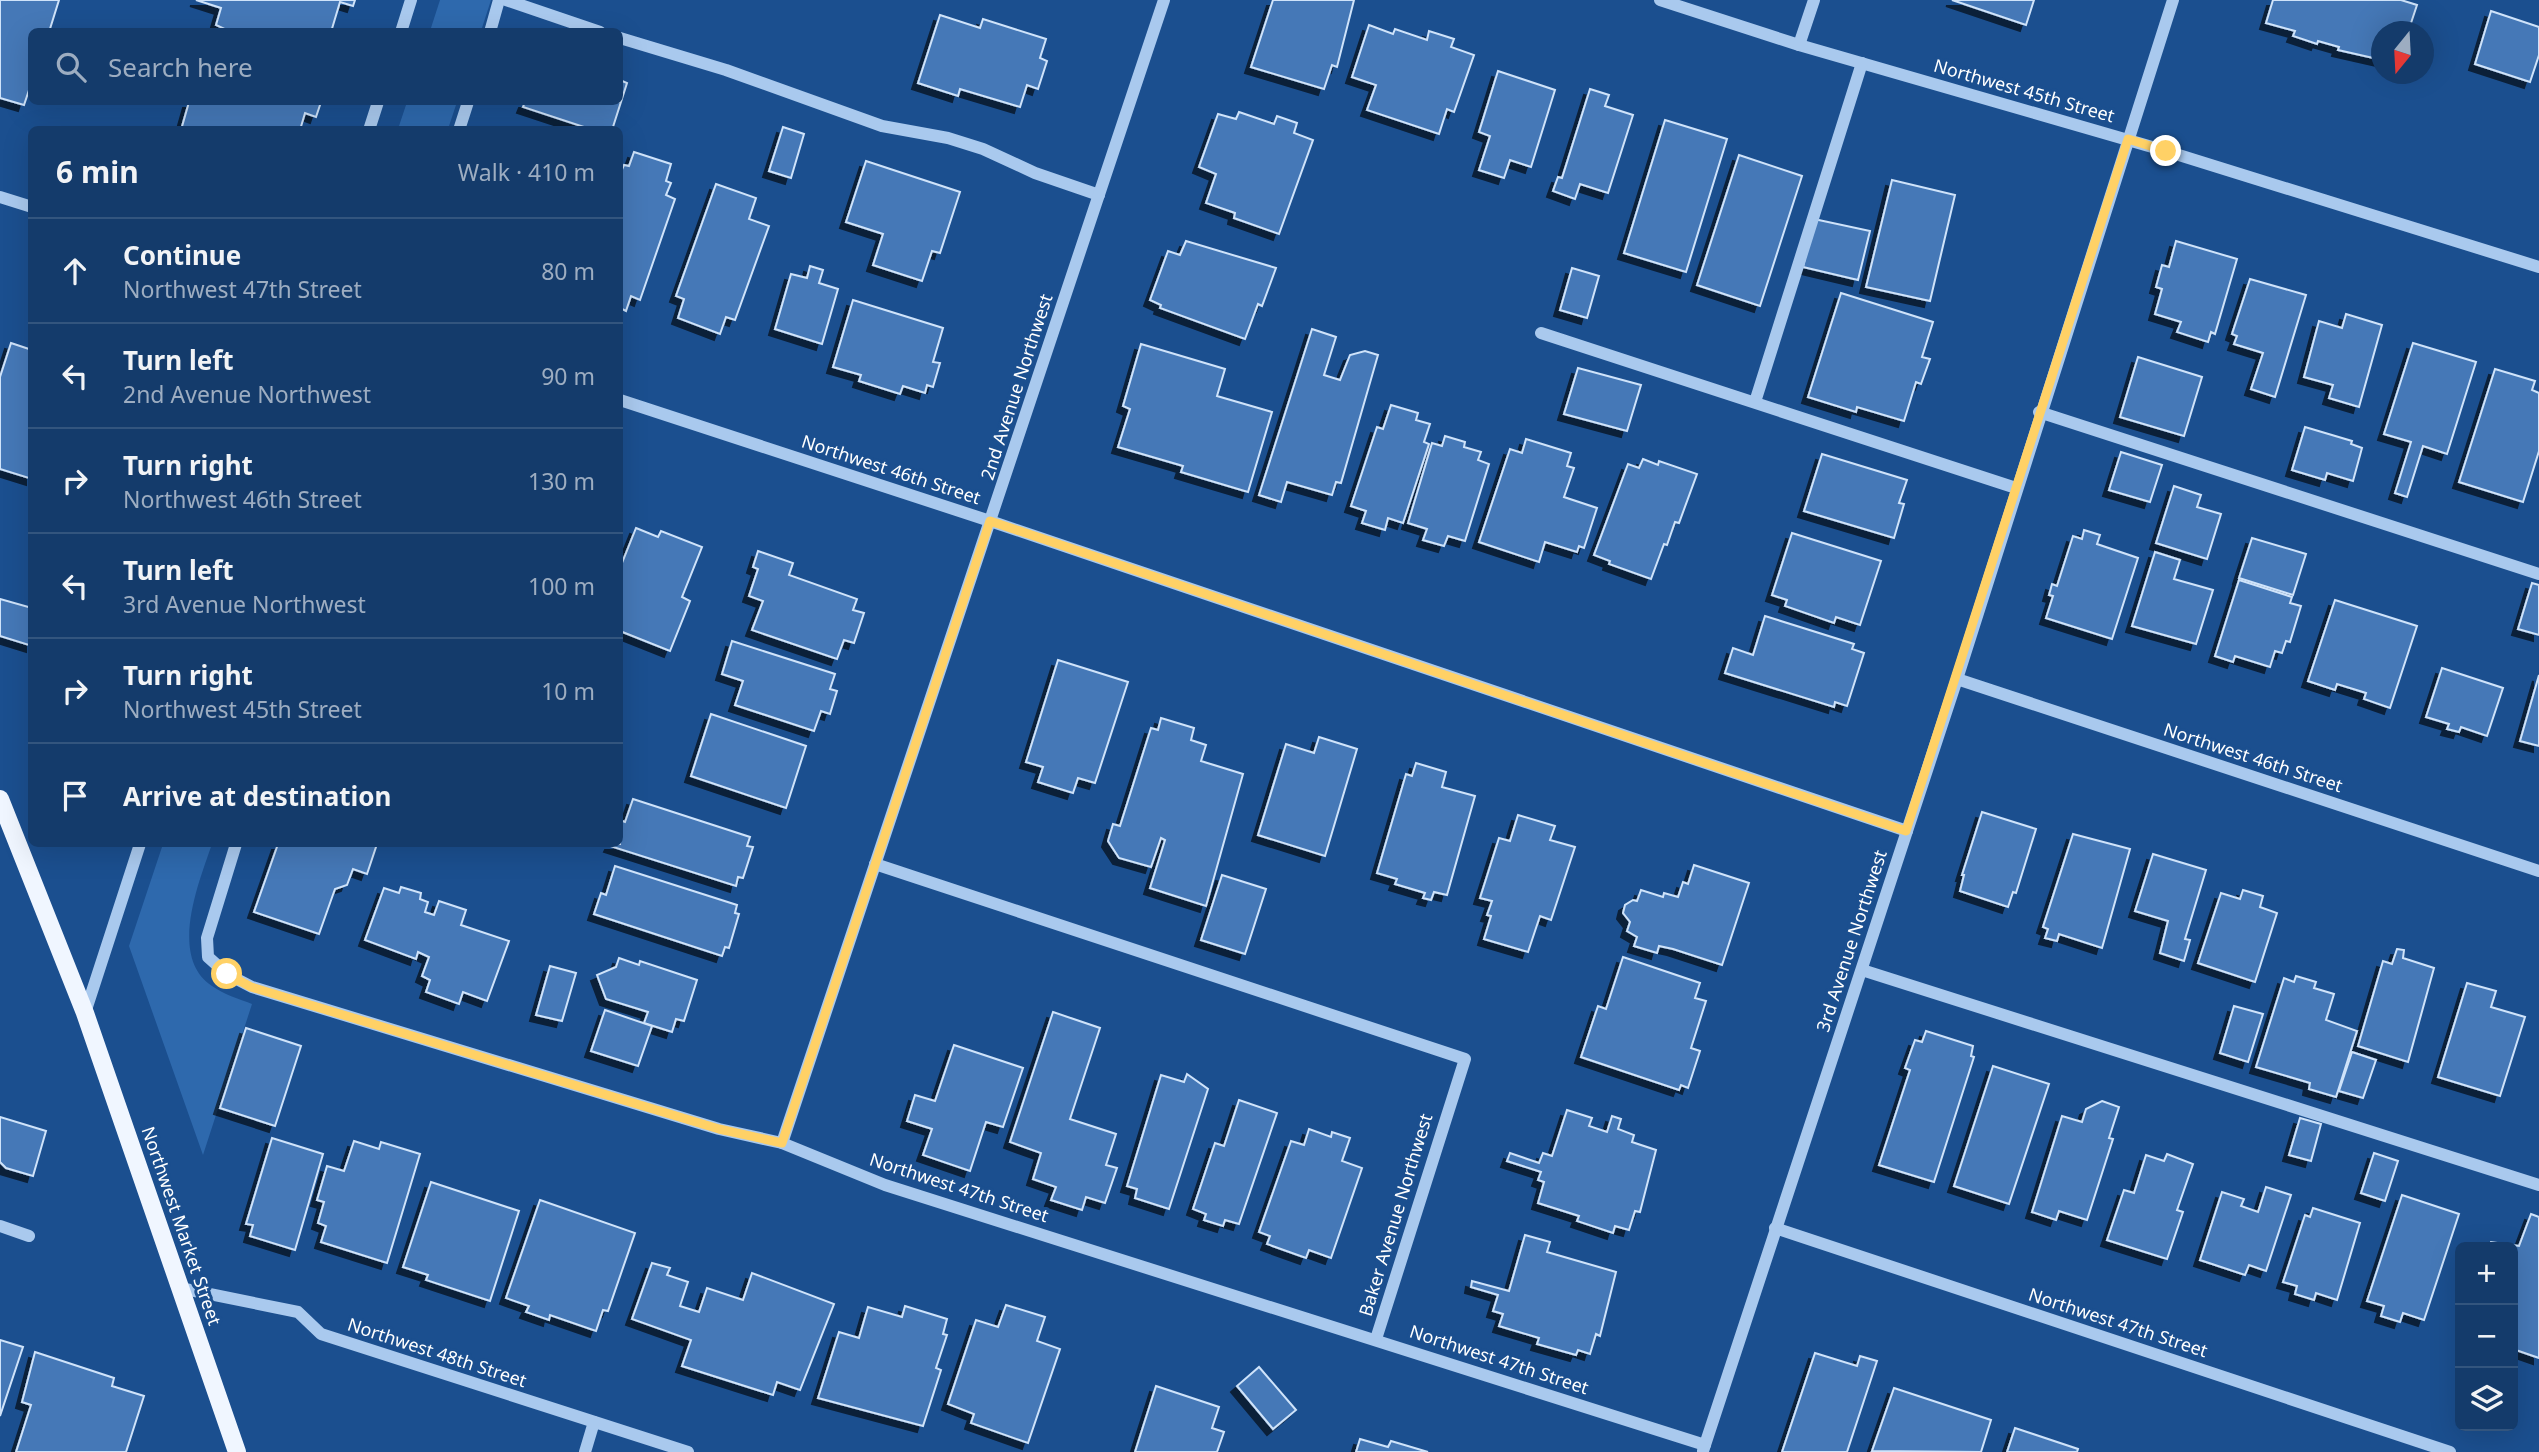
<!DOCTYPE html>
<html lang="en">
<head>
<meta charset="utf-8">
<style>
  body { margin:0; font-family:"Noto Sans",sans-serif; background:#214673; color:#f1f3f6 }
  .controls { position:absolute; right:21px; bottom:21px; display:grid; overflow:hidden; border-radius:10px; box-shadow:0 7px 28px #0002 }
  .controls button { width:63px; height:63px; display:grid; place-items:center; padding:0; border:0; border-bottom:2px solid #33557e; background:#143b6b; color:#f1f3f6; font:35px sans-serif }
  .compass { position:absolute; left:2371px; top:21px; width:63px; height:63px; border-radius:50%; background:#143b6b; box-shadow:0 7px 28px #0002; rotate:198deg }
  .stop { position:absolute; width:21px; height:21px; margin:-16px; border:5px solid #ffd166; border-radius:50%; background:#fff }
  .stop.end { background:#ffd166; border-color:#fff; box-shadow:0 2px 7px #0008 }
  .list { margin:0; padding:0; list-style:none }
  h2 { display:flex; justify-content:space-between; align-items:center; height:91px; margin:0; padding:0 28px; font-size:30px }
  h2 small { font-size:23px; font-weight:400; color:#9dadc1 }
  .list li { display:grid; grid-template-columns:46px 1fr auto; gap:21px; align-items:center; box-sizing:border-box; height:105px; padding:0 28px; border-top:2px solid #33557e }
  .list b { display:block; font-size:26px; white-space:nowrap }
  .list p { margin:0; font-size:23px; white-space:nowrap; color:#9dadc1 }
  .list em { font-size:23px; font-style:normal; color:#9dadc1 }
  .icon { flex:none; width:38px; height:38px; fill:none; stroke:currentColor; stroke-width:2; stroke-linecap:round; stroke-linejoin:round }
  .map { position:relative; flex:none; width:2539px; height:1452px; overflow:hidden }
  .search { position:absolute; background:#143b6b; box-shadow:0 7px 28px #0002; left:28px; top:28px; width:595px; height:77px; display:flex; align-items:center; gap:18px; box-sizing:border-box; padding:0 24px; border-radius:10px; color:#9dadc1; font-size:26px }
  .panel { position:absolute; background:#143b6b; box-shadow:0 7px 28px #0002; left:28px; top:126px; width:595px; height:721px; border-radius:10px }
  .map>svg:first-child { display:block }
  .green { fill:#2e69ad }
  .building { fill:#4478b7; stroke:#cfe3fa; stroke-width:2; filter:url(#shadow) }
  .lines { fill:none; stroke-linecap:round; stroke-linejoin:round }
  .minor { stroke:#a9c9ee; stroke-width:12 }
  .major { stroke:#f0f6ff; stroke-width:18 }
  .route { stroke:#ffd166; stroke-width:9 }
  .labels { text-anchor:middle; stroke-width:6; stroke-linejoin:round; paint-order:stroke }
  .street-label { font-size:18px; fill:#fff; stroke:#1b4f8f }
</style>
</head>
<body>
<div class="map">
<svg width="2539" height="1452" viewBox="0 0 2539 1452">
  <defs>
    <filter id="shadow"><feDropShadow dx="-6" dy="6" stdDeviation="0" flood-color="#0009"/></filter>
  </defs>
  <rect width="100%" height="100%" fill="#1b4f8f"/>
  <!-- green -->
  <g class="green">
    <polygon points="440,0 491,0 481,31 430,31"/>
    <polygon points="407,102 457,102 448,129 398,129"/>
    <path d="M163,844H212C199,882 168,957 212,986C223,994 239,999 252,1004L203,1155L129,946Z"/>
  </g>
  <!-- building -->
  <g class="building">
    <polygon points="0,0 59,0 49,32 32,32 32,81 24,105 0,98"/>
    <polygon points="196,0 355,0 353,6 340,2 331,32 231,32 216,25 221,8"/>
    <polygon points="1273,0 1354,0 1337,67 1332,65 1324,89 1251,67"/>
    <polygon points="1952,0 2034,0 2026,25"/>
    <polygon points="2273,0 2401,0 2417,5 2408,32 2382,32 2382,60 2338,50 2339,47 2318,41 2317,44 2293,36 2295,31 2266,23"/>
    <polygon points="2491,11 2539,27 2539,55 2530,82 2475,64"/>
    <polygon points="940,15 980,28 983,19 1046,39 1040,58 1047,61 1038,89 1027,85 1020,107 960,89 958,96 918,83"/>
    <polygon points="1369,25 1393,34 1395,29 1427,40 1429,31 1454,39 1451,47 1474,55 1454,112 1447,109 1439,134 1367,110 1376,85 1352,77"/>
    <polygon points="1498,71 1555,90 1531,167 1510,160 1504,178 1479,170 1490,136 1479,132"/>
    <polygon points="620,80 627,83 612,130 593,130 523,107 525,102 620,102"/>
    <polygon points="1590,89 1609,95 1605,106 1633,115 1608,193 1580,184 1575,199 1553,191 1558,177 1562,178"/>
    <polygon points="189,102 321,102 316,117 305,113 300,130 181,130"/>
    <polygon points="1239,112 1274,124 1277,116 1297,123 1294,133 1313,140 1279,234 1234,218 1235,213 1206,203 1216,174 1199,167 1218,114 1236,119"/>
    <polygon points="1665,120 1727,139 1686,272 1624,253"/>
    <polygon points="783,127 804,134 791,178 769,171"/>
    <polygon points="634,152 671,164 666,181 671,183 666,195 675,199 640,300 631,296 626,311 620,308 620,174 624,165 629,166"/>
    <polygon points="1739,155 1802,176 1760,306 1697,285"/>
    <polygon points="866,161 960,192 940,253 932,251 922,281 873,265 883,234 846,222"/>
    <polygon points="1892,180 1955,195 1930,301 1866,287"/>
    <polygon points="716,184 756,198 749,219 769,226 735,320 726,317 720,334 678,318 684,299 676,296"/>
    <polygon points="1814,219 1870,231 1858,280 1803,267"/>
    <polygon points="1186,241 1276,268 1262,306 1258,304 1245,339 1160,308 1161,305 1150,300 1168,251 1180,255"/>
    <polygon points="2176,241 2237,259 2215,334 2211,332 2208,342 2177,332 2181,322 2155,314 2162,289 2156,287 2162,265 2169,267"/>
    <polygon points="810,266 823,270 819,283 838,289 822,344 775,329 791,274 807,278"/>
    <polygon points="1572,268 1599,276 1587,318 1560,310"/>
    <polygon points="2250,279 2306,295 2275,397 2251,389 2263,353 2234,344 2237,336 2232,334"/>
    <polygon points="1841,293 1933,322 1922,357 1930,359 1921,384 1916,382 1904,421 1857,407 1856,412 1808,397"/>
    <polygon points="853,300 943,328 933,362 940,363 933,387 927,385 925,393 903,386 900,394 859,381 861,375 833,367"/>
    <polygon points="2346,314 2382,325 2359,407 2329,398 2333,385 2304,377 2319,321 2342,328"/>
    <polygon points="1312,329 1336,337 1324,375 1340,380 1350,355 1365,351 1378,355 1341,483 1336,482 1332,495 1287,482 1281,502 1259,495"/>
    <polygon points="11,343 32,350 32,479 0,469 0,377"/>
    <polygon points="2413,343 2476,362 2447,454 2423,446 2407,497 2395,493 2411,442 2384,434"/>
    <polygon points="1141,344 1225,369 1217,396 1272,412 1248,492 1181,472 1183,466 1118,447 1130,409 1123,406"/>
    <polygon points="2138,357 2202,377 2184,436 2120,417"/>
    <polygon points="1578,368 1641,385 1627,431 1564,414"/>
    <polygon points="2495,369 2535,381 2532,390 2539,393 2539,451 2523,502 2459,482"/>
    <polygon points="1391,405 1418,413 1416,420 1430,424 1424,442 1429,444 1403,523 1388,518 1385,530 1362,523 1366,511 1351,506 1377,427 1383,429"/>
    <polygon points="2305,427 2352,441 2351,444 2362,448 2353,481 2327,473 2325,480 2292,470"/>
    <polygon points="1445,436 1465,442 1464,447 1481,452 1478,460 1489,464 1465,541 1448,536 1444,546 1423,540 1427,529 1408,523 1432,443 1442,446"/>
    <polygon points="1526,439 1571,453 1567,466 1574,468 1564,497 1597,508 1584,548 1579,546 1577,552 1545,542 1539,562 1479,542 1510,449 1522,453"/>
    <polygon points="2121,452 2162,465 2150,502 2109,490"/>
    <polygon points="1822,454 1907,480 1899,503 1904,504 1894,538 1804,511"/>
    <polygon points="1643,459 1658,465 1659,461 1697,474 1679,523 1675,522 1667,545 1664,544 1651,579 1609,564 1610,561 1594,555 1628,464 1639,468"/>
    <polygon points="2174,486 2201,495 2197,507 2221,514 2207,559 2156,543"/>
    <polygon points="636,528 658,537 661,531 702,547 682,597 690,601 670,651 620,631 622,610 620,609 620,568"/>
    <polygon points="2084,530 2100,535 2097,544 2138,558 2112,639 2046,618 2053,596 2049,595 2052,584 2057,586 2073,536 2082,539"/>
    <polygon points="1792,533 1881,561 1860,625 1836,617 1834,623 1785,606 1787,600 1772,595"/>
    <polygon points="2252,538 2306,554 2293,595 2239,578"/>
    <polygon points="758,551 793,563 789,575 857,599 853,610 864,613 854,643 844,640 837,659 752,630 763,601 749,596 758,569 753,567"/>
    <polygon points="2155,552 2180,560 2174,579 2213,590 2196,644 2132,626"/>
    <polygon points="2239,580 2292,597 2290,603 2301,606 2290,642 2286,641 2282,653 2275,651 2270,667 2235,656 2233,662 2215,656"/>
    <polygon points="2532,583 2539,585 2539,635 2518,629"/>
    <polygon points="0,599 32,608 32,646 0,636"/>
    <polygon points="2335,600 2417,626 2390,708 2364,699 2366,693 2337,684 2335,690 2308,681"/>
    <polygon points="1765,616 1854,644 1852,649 1864,653 1847,706 1835,702 1834,707 1725,673 1733,648 1753,655"/>
    <polygon points="732,641 835,674 830,689 837,691 830,714 821,711 814,731 735,705 743,681 722,674"/>
    <polygon points="1058,660 1128,682 1095,783 1078,778 1073,793 1038,782 1043,767 1026,762"/>
    <polygon points="2442,668 2503,688 2487,736 2461,727 2459,732 2447,729 2449,724 2426,717"/>
    <polygon points="2539,675 2539,746 2520,741"/>
    <polygon points="711,714 806,746 786,808 691,776"/>
    <polygon points="1161,718 1194,728 1191,740 1206,745 1201,761 1243,774 1206,906 1150,888 1165,840 1161,838 1151,867 1119,858 1108,841 1113,824 1120,826 1151,728 1158,730"/>
    <polygon points="1319,737 1357,749 1325,856 1258,835 1286,744 1314,753"/>
    <polygon points="1416,763 1446,772 1442,787 1475,796 1447,895 1434,892 1431,900 1423,898 1425,893 1395,884 1397,879 1377,873 1406,774 1412,776"/>
    <polygon points="633,799 750,837 747,846 753,847 743,878 738,877 736,886 610,846 611,844 620,844 620,820 625,822"/>
    <polygon points="1982,812 2036,829 2016,893 2013,892 2008,907 1960,891 1964,875 1962,875"/>
    <polygon points="1518,815 1555,826 1550,840 1575,847 1551,920 1540,916 1528,952 1484,939 1491,916 1487,915 1492,901 1480,898 1499,838 1510,841"/>
    <polygon points="2073,834 2130,849 2102,948 2059,934 2057,941 2045,938 2048,929 2043,927"/>
    <polygon points="278,844 377,844 367,874 353,869 347,885 335,889 319,934 254,912"/>
    <polygon points="2153,854 2206,870 2185,939 2190,940 2184,961 2160,953 2168,921 2135,911"/>
    <polygon points="1694,865 1749,883 1722,965 1673,949 1659,946 1657,953 1634,946 1637,937 1627,931 1630,922 1623,913 1625,905 1633,900 1637,901 1641,890 1663,897 1664,893 1678,897 1683,882 1688,884"/>
    <polygon points="615,866 737,905 735,913 739,914 729,948 725,947 722,956 594,914 601,893 606,895"/>
    <polygon points="1222,875 1266,889 1245,954 1201,940"/>
    <polygon points="401,887 421,893 420,899 428,902 425,912 434,915 439,901 466,910 461,925 509,941 487,1001 463,992 459,1004 426,992 430,980 422,976 429,957 418,952 416,959 365,940 384,888 399,893"/>
    <polygon points="2243,890 2263,896 2260,907 2277,913 2255,982 2198,963 2221,893 2240,899"/>
    <polygon points="2397,949 2404,950 2403,958 2434,968 2408,1062 2358,1046 2383,961 2392,964"/>
    <polygon points="1623,957 1700,983 1695,998 1706,1001 1691,1048 1700,1051 1688,1088 1681,1085 1679,1090 1581,1057 1598,1006 1606,1009"/>
    <polygon points="619,958 639,965 640,961 697,980 684,1021 676,1019 672,1032 644,1023 648,1012 606,999 597,975 616,967"/>
    <polygon points="550,966 576,973 562,1021 536,1015"/>
    <polygon points="2296,976 2316,982 2314,988 2334,994 2326,1020 2357,1031 2336,1097 2309,1089 2310,1083 2256,1067 2284,978 2294,982"/>
    <polygon points="2467,983 2496,991 2491,1007 2525,1017 2500,1096 2438,1077"/>
    <polygon points="2234,1006 2263,1014 2248,1062 2220,1053"/>
    <polygon points="605,1010 652,1026 638,1066 591,1051"/>
    <polygon points="1053,1012 1100,1028 1070,1119 1116,1134 1106,1165 1117,1168 1105,1203 1086,1197 1082,1210 1051,1200 1056,1187 1033,1179 1041,1153 1010,1142"/>
    <polygon points="246,1028 301,1046 275,1126 220,1108"/>
    <polygon points="1926,1031 1973,1046 1971,1056 1974,1057 1934,1182 1879,1165 1910,1070 1905,1068 1915,1040 1922,1042"/>
    <polygon points="954,1045 1023,1068 1003,1127 986,1122 970,1171 923,1155 932,1129 907,1121 915,1095 935,1101"/>
    <polygon points="2352,1052 2376,1060 2363,1098 2339,1091"/>
    <polygon points="1993,1066 2049,1084 2009,1204 1954,1186"/>
    <polygon points="1187,1074 1208,1089 1169,1209 1135,1198 1137,1189 1127,1186 1161,1075 1184,1082"/>
    <polygon points="1239,1100 1277,1113 1239,1224 1225,1220 1223,1226 1204,1220 1206,1214 1193,1209 1215,1143 1224,1146"/>
    <polygon points="2102,1101 2119,1107 2109,1138 2113,1139 2087,1220 2059,1211 2056,1220 2032,1212 2062,1116 2082,1122 2086,1109"/>
    <polygon points="1567,1110 1592,1118 1589,1126 1607,1132 1612,1116 1621,1119 1618,1129 1634,1135 1632,1142 1656,1150 1640,1212 1635,1211 1629,1230 1615,1226 1613,1233 1577,1221 1579,1216 1538,1203 1544,1182 1538,1180 1541,1172 1507,1161 1510,1153 1539,1163 1543,1153 1552,1156"/>
    <polygon points="0,1117 46,1131 33,1176 6,1168 0,1162"/>
    <polygon points="2300,1118 2321,1124 2311,1161 2289,1155"/>
    <polygon points="1309,1129 1331,1137 1332,1132 1350,1138 1342,1161 1362,1168 1331,1258 1309,1250 1306,1258 1267,1244 1270,1236 1259,1232 1291,1141 1304,1145"/>
    <polygon points="272,1138 323,1154 295,1250 250,1236 253,1225 246,1224"/>
    <polygon points="354,1141 379,1149 381,1142 420,1154 387,1263 321,1242 326,1226 318,1223 324,1202 317,1200 327,1166 344,1171"/>
    <polygon points="2374,1153 2398,1161 2385,1201 2361,1193"/>
    <polygon points="2167,1154 2193,1164 2177,1210 2183,1212 2167,1259 2107,1240 2124,1190 2134,1193 2146,1155 2164,1161"/>
    <polygon points="431,1182 519,1211 490,1301 426,1280 428,1275 403,1267"/>
    <polygon points="2266,1187 2291,1195 2266,1271 2249,1265 2245,1275 2200,1260 2222,1192 2244,1199 2241,1206 2258,1212"/>
    <polygon points="2402,1195 2459,1214 2424,1320 2403,1313 2400,1322 2381,1316 2384,1306 2367,1301"/>
    <polygon points="540,1200 635,1233 608,1311 603,1310 596,1331 550,1315 549,1320 526,1312 529,1306 506,1298"/>
    <polygon points="2313,1208 2360,1223 2337,1300 2316,1293 2314,1300 2295,1294 2297,1286 2283,1282 2305,1215 2310,1217"/>
    <polygon points="2531,1214 2539,1217 2539,1358 2516,1350 2513,1359 2513,1247 2489,1247 2491,1242 2519,1246"/>
    <polygon points="1525,1235 1550,1242 1547,1252 1616,1272 1600,1336 1596,1334 1590,1354 1578,1350 1576,1355 1537,1344 1539,1338 1499,1326 1503,1314 1493,1311 1498,1295 1471,1287 1472,1281 1509,1291"/>
    <polygon points="652,1263 670,1268 667,1275 688,1282 680,1306 699,1312 707,1288 743,1300 752,1273 834,1304 800,1390 777,1382 773,1395 682,1366 691,1340 632,1319"/>
    <polygon points="1006,1305 1045,1317 1037,1341 1060,1349 1028,1443 971,1423 974,1414 948,1404 976,1320 998,1327"/>
    <polygon points="905,1306 947,1319 943,1334 947,1335 936,1368 941,1370 923,1426 818,1398 839,1332 859,1338 868,1307 902,1317"/>
    <polygon points="0,1340 23,1347 0,1416"/>
    <polygon points="35,1352 114,1378 112,1386 144,1396 126,1452 16,1452 31,1405 22,1402"/>
    <polygon points="1815,1353 1857,1366 1860,1356 1877,1361 1847,1452 1782,1452"/>
    <polygon points="1259,1367 1296,1410 1273,1429 1237,1386"/>
    <polygon points="1156,1386 1219,1407 1212,1428 1224,1432 1217,1452 1135,1452"/>
    <polygon points="1894,1388 1991,1420 1981,1452 1872,1451"/>
    <polygon points="2015,1428 2078,1449 2077,1452 2007,1452"/>
    <polygon points="1360,1439 1388,1447 1391,1441 1428,1452 1356,1452"/>
  </g>
  <g class="lines">
    <!-- minor -->
    <g class="minor">
      <polyline points="506,0 600,32"/>
      <polyline points="1660,0 1799,45 2166,151 2539,267"/>
      <polyline points="401,32 411,0"/>
      <polyline points="490,32 499,0"/>
      <polyline points="620,38 726,70 882,126 948,138 983,149 1035,173 1099,195"/>
      <polyline points="1799,45 1814,0"/>
      <polyline points="369,130 378,102"/>
      <polyline points="459,130 468,102"/>
      <polyline points="0,197 32,207"/>
      <polyline points="1541,333 2016,488"/>
      <polyline points="620,400 990,521 1907,831"/>
      <polyline points="1755,402 1862,63"/>
      <polyline points="2039,412 2539,574"/>
      <polyline points="1957,679 2539,871"/>
      <polyline points="236,844 207,938 208,957 227,974 252,987 719,1129 782,1143 885,1185 1705,1445"/>
      <polyline points="875,864 1465,1059 1376,1339"/>
      <polyline points="1862,970 2539,1185"/>
      <polyline points="85,1013 140,844"/>
      <polyline points="782,1143 1164,0"/>
      <polyline points="0,1226 29,1236"/>
      <polyline points="1775,1228 2450,1452"/>
      <polyline points="180,1288 298,1312 321,1334 688,1452"/>
      <polyline points="1703,1451 1957,679 2173,0"/>
      <polyline points="585,1452 594,1422"/>
    </g>
    <!-- major -->
    <polyline class="major" points="0,799 85,1013 237,1452"/>
  </g>
  <g class="lines">
    <!-- route -->
    <polyline class="route" points="227,974 251,987 719,1129 782,1143 990,521 1906,831 2128,139 2166,151"/>
  </g>
  <g class="labels">
    <!-- street labels -->
    <g class="street-label">
      <text transform="translate(2024 91) rotate(16)" y="6">Northwest 45th Street</text>
      <text transform="translate(1017 387) rotate(-72)" y="6">2nd Avenue Northwest</text>
      <text transform="translate(891 470) rotate(18)" y="6">Northwest 46th Street</text>
      <text transform="translate(2253 758) rotate(18)" y="6">Northwest 46th Street</text>
      <text transform="translate(1852 941) rotate(-72)" y="6">3rd Avenue Northwest</text>
      <text transform="translate(959 1188) rotate(18)" y="6">Northwest 47th Street</text>
      <text transform="translate(1396 1215) rotate(-73)" y="6">Baker Avenue Northwest</text>
      <text transform="translate(181 1226) rotate(71)" y="6">Northwest Market Street</text>
      <text transform="translate(2118 1323) rotate(18)" y="6">Northwest 47th Street</text>
      <text transform="translate(437 1353) rotate(18)" y="6">Northwest 48th Street</text>
      <text transform="translate(1499 1360) rotate(18)" y="6">Northwest 47th Street</text>
    </g>
  </g>
</svg>
<div class="controls">
<button>+</button>
<button>−</button>
<button><svg class="icon" aria-label="layers" viewBox="0 0 24 24"><path d="M12 4l9 5-9 5-9-5zM3 14l9 5 9-5"/></svg></button>
</div>
<svg class="compass" viewBox="-18 -18 36 36"><path d="M0-13l5 13h-10z" fill="#e53935"/><path d="M0 13l5-13h-10z" fill="#9dadc1"/></svg>
<div class="stop" style="left:227px;top:974px"></div>
<div class="stop end" style="left:2166px;top:151px"></div>
<div class="search"><svg class="icon" aria-label="search" viewBox="0 0 24 24"><circle cx="10" cy="10" r="6"/><path d="M15 15l6 6"/></svg>Search here</div>
<section class="panel">
<h2>6 min<small>Walk · 410 m</small></h2>
<ul class="list">
<li><svg class="icon" aria-label="ahead" viewBox="0 0 24 24"><path d="M12 20V5M6 11l6-6 6 6"/></svg><div><b>Continue</b><p>Northwest 47th Street</p></div><em>80 m</em></li>
<li><svg class="icon" aria-label="left" viewBox="0 0 24 24"><path d="M17 20v-9H6M10 6l-5 5 5 5"/></svg><div><b>Turn left</b><p>2nd Avenue Northwest</p></div><em>90 m</em></li>
<li><svg class="icon" aria-label="right" viewBox="0 0 24 24"><path d="M7 20v-9h11M14 6l5 5-5 5"/></svg><div><b>Turn right</b><p>Northwest 46th Street</p></div><em>130 m</em></li>
<li><svg class="icon" aria-label="left" viewBox="0 0 24 24"><path d="M17 20v-9H6M10 6l-5 5 5 5"/></svg><div><b>Turn left</b><p>3rd Avenue Northwest</p></div><em>100 m</em></li>
<li><svg class="icon" aria-label="right" viewBox="0 0 24 24"><path d="M7 20v-9h11M14 6l5 5-5 5"/></svg><div><b>Turn right</b><p>Northwest 45th Street</p></div><em>10 m</em></li>
<li><svg class="icon" aria-label="arrive" viewBox="0 0 24 24"><path d="M6 21V4h12l-3 4 3 4H6"/></svg><div><b>Arrive at destination</b></div></li>
</ul>
</section>
</div>
</body>
</html>
